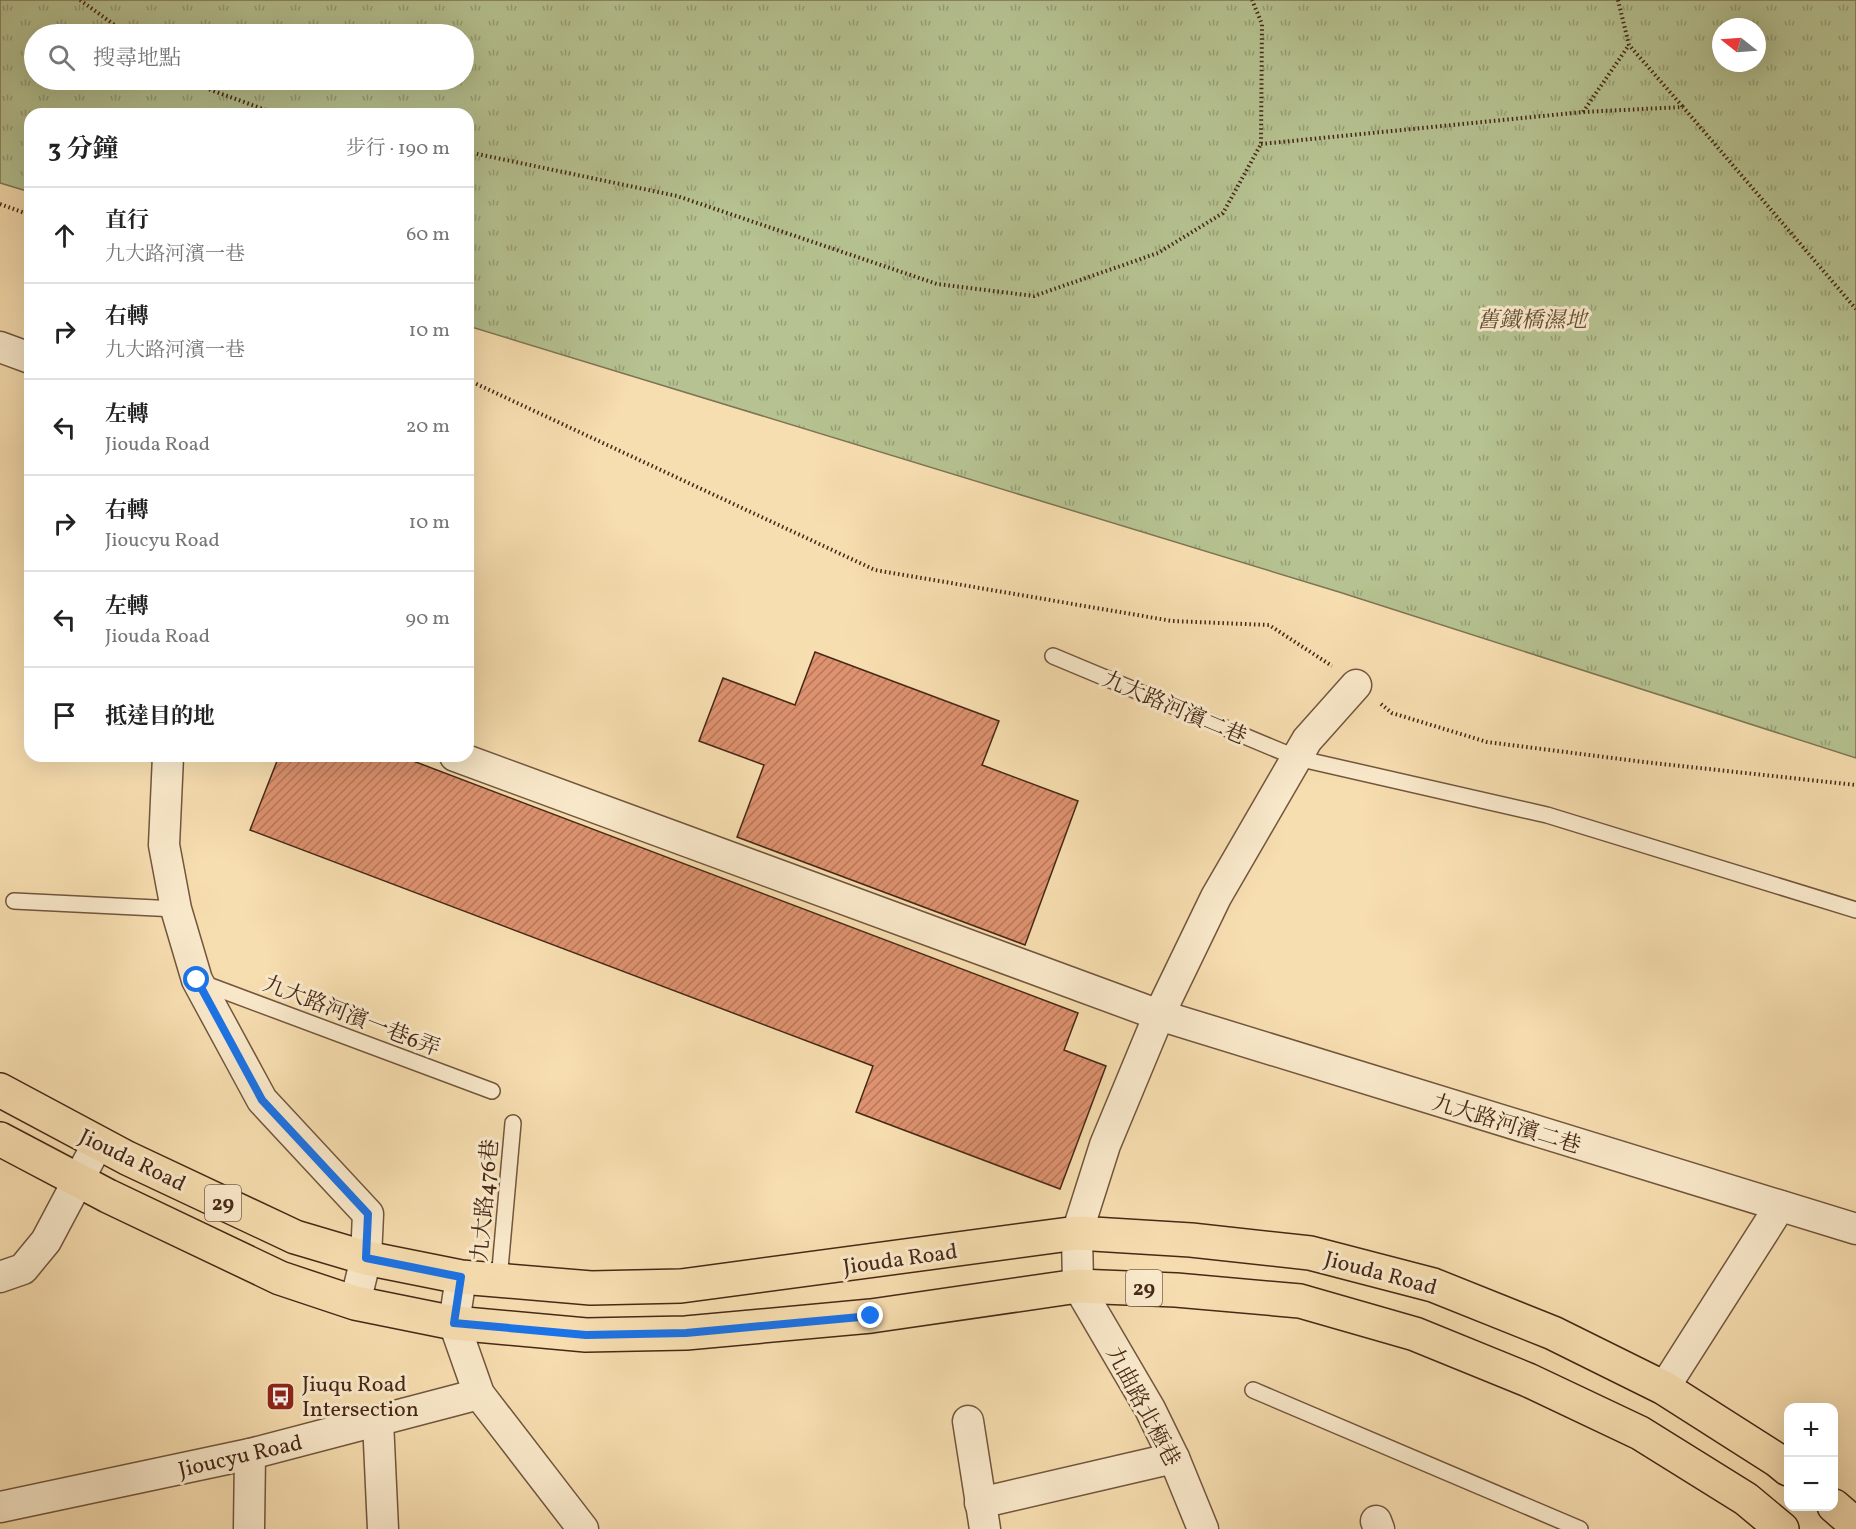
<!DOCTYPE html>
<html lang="zh-TW">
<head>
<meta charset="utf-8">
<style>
  body { margin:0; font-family:Vollkorn,"Noto Serif TC",serif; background:#f6f6f6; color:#222 }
  .controls { position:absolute; right:18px; bottom:18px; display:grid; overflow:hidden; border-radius:12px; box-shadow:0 6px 24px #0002 }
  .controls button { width:54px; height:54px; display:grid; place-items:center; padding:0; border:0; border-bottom:2px solid #e0e0e0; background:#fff; color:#222; font:30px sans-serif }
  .compass { position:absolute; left:1712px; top:18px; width:54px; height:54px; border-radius:50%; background:#fff; box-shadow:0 6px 24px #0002; rotate:287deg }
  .stop { position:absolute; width:18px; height:18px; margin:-14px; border:4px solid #1a73e8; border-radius:50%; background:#fff }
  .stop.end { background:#1a73e8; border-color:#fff; box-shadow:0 2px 6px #0008 }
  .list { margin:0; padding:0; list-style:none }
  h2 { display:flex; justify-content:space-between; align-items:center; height:78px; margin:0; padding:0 24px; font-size:26px }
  h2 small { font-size:20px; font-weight:400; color:#767676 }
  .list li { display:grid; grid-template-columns:39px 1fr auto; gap:18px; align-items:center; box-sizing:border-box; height:96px; padding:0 24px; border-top:2px solid #e0e0e0 }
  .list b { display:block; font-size:22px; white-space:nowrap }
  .list p { margin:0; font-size:20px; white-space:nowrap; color:#767676 }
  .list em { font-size:20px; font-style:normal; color:#767676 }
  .icon { flex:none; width:33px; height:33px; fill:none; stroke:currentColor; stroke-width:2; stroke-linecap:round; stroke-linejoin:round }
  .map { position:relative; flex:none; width:1856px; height:1529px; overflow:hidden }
  .search { position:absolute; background:#fff; box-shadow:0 6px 24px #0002; left:24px; top:24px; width:450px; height:66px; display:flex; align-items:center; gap:15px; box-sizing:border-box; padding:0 21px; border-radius:33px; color:#767676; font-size:22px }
  .panel { position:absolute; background:#fff; box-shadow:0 6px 24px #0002; left:24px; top:108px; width:450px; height:654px; border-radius:18px }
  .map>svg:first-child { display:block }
  .park { fill:url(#park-tufts); stroke:#7e7554; stroke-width:1.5; fill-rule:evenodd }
  .building { fill:url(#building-hatch); stroke:#462817; stroke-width:1.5 }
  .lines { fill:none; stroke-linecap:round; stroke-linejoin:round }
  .service-casing { stroke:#72563d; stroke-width:18 }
  .minor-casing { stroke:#72563d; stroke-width:33 }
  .primary-casing { stroke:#462817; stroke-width:36 }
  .path { stroke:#462817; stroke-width:4; stroke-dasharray:1.5 3; stroke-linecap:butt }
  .service { stroke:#faeacc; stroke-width:15 }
  .minor { stroke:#faeacc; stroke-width:30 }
  .primary { stroke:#f7deb0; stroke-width:33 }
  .route { stroke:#1a73e8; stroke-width:8 }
  .labels { text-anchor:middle; stroke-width:6; stroke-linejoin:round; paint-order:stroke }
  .shield { fill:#faeacc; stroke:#7c624d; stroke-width:1.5 }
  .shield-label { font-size:21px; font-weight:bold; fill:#462817 }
  .park-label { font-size:22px; font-style:italic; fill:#624e36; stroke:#faeacc }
  .street-label { font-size:22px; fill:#462817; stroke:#faeacc }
  .poi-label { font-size:22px; fill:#462817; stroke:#faeacc; text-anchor:start }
</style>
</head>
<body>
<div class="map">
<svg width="1856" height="1529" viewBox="0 0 1856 1529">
  <defs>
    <pattern id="park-tufts" width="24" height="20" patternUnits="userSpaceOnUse" patternTransform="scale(1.5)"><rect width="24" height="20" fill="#b6c291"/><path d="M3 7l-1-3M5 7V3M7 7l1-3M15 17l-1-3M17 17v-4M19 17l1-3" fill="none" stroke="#969e75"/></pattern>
    <pattern id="building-hatch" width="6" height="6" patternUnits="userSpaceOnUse" patternTransform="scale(1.5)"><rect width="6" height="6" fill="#de926f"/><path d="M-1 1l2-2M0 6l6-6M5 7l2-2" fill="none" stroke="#b6775a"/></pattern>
  </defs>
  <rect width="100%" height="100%" fill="#f7deb0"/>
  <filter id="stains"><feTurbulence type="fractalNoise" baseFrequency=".00333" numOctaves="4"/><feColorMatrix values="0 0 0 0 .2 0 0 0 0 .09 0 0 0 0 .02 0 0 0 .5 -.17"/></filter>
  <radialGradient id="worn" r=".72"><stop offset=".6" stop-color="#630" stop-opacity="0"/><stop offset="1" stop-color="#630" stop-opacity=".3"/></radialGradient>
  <!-- park -->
  <path class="park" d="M0,0H1856V758L1339,592L468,326V114H30V192L0,183ZM1721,27H1757V63H1721ZM34,34H464V80H34Z"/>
  <!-- building -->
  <g class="building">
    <polygon points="815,652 999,721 982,765 1078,801 1025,945 737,837 764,765 699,741 723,678 795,705"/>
    <polygon points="279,756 400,756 1078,1013 1064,1050 1106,1066 1060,1189 856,1112 873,1066 250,830"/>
  </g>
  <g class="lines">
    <defs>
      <g id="service">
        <polyline points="1053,656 1297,758 1547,815 1856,910"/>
        <polyline points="14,901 176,909"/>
        <polyline points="200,982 492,1091"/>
        <polyline points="499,1280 513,1123"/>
        <polyline points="1253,1390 1580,1529"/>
      </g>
      <g id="minor">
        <polyline points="0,347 30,358"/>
        <polyline points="168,756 164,845 176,909 197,980 262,1100 368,1214 366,1258 355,1303"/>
        <polyline points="455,756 1159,1015 1856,1229"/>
        <polyline points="0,1277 23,1269 46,1241 98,1143"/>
        <polyline points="461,1277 454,1323 479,1394 583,1529"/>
        <polyline points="1664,1388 1780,1206"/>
        <polyline points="378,1421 383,1529"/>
        <polyline points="968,1421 985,1529"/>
        <polyline points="980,1503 1174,1458"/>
        <polyline points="0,1507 250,1454 479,1394"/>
        <polyline points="1376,1521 1379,1529"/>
        <polyline points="249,1529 250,1454"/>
        <polyline points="1203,1529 1174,1458 1150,1409 1078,1286 1077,1233 1105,1145 1159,1015 1216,897 1307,740 1356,685"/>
      </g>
      <g id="primary">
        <polyline points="0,1090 127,1158 295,1237 366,1258 461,1277 591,1288 681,1286 1077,1233 1191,1240 1310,1253 1433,1285 1553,1333 1664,1388 1777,1460 1788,1469"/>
        <polyline points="0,1139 108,1196 280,1278 355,1303 454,1323 586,1335 686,1333 871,1316 1078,1286 1176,1290 1300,1301 1415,1334 1528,1380 1640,1433 1746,1499 1782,1529"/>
        <polyline points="1834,1506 1856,1525"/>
      </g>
    </defs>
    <!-- service casing -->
    <use href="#service" class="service-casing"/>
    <!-- minor casing -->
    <use href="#minor" class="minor-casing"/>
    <!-- primary casing -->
    <use href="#primary" class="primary-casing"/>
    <!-- path -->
    <g class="path">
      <polyline points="80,0 127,34"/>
      <polyline points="1618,0 1629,45 1683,107"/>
      <polyline points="189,80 197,85 277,114"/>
      <polyline points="1583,112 1629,45"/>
      <polyline points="1261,144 1583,112 1683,107 1856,309"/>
      <polyline points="468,152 677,196 937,284 1034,296 1158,253 1223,213 1261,144 1262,24 1252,0"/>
      <polyline points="0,204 30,215"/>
      <polyline points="468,380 875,570 1172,621 1269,625 1332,666"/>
      <polyline points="1381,704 1392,713 1487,742 1644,762 1856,785"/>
    </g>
    <!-- service -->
    <use href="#service" class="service"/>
    <!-- minor -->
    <use href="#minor" class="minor"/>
    <!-- primary -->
    <use href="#primary" class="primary"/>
  </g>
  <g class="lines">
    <!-- route -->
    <polyline class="route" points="197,980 262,1100 368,1214 366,1258 461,1277 454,1323 586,1335 686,1333 871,1316"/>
  </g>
  <!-- icons -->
  <defs>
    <symbol id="bus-square" viewBox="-11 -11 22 22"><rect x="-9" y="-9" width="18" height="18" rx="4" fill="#8f2418" stroke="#faeacc"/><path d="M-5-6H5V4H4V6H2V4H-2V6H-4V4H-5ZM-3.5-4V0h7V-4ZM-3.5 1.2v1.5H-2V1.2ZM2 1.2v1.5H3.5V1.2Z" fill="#fff"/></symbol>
  </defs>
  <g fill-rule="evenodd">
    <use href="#bus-square" x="264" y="1380" width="33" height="33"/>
  </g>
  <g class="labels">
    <!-- shield labels -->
    <g class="shield">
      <rect x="205" y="1185" width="36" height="36" rx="4.5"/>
      <rect x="1126" y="1270" width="36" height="36" rx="4.5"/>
    </g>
    <g class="shield-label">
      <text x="223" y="1210">29</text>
      <text x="1144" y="1295">29</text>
    </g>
    <!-- park labels -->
    <g class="park-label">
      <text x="1532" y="327">舊鐵橋濕地</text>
    </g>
    <!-- street labels -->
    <g class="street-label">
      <text transform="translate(1175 707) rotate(23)" y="8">九大路河濱二巷</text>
      <text transform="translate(352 1015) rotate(21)" y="8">九大路河濱一巷6弄</text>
      <text transform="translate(1507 1123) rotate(17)" y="8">九大路河濱二巷</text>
      <text transform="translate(133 1159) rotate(26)" y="8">Jiouda Road</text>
      <text transform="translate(484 1200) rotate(-85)" y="8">九大路476巷</text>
      <text transform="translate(900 1258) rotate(-8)" y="8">Jiouda Road</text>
      <text transform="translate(1381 1272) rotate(15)" y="8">Jiouda Road</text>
      <text transform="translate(1144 1406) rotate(62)" y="8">九曲路北極巷</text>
      <text transform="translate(240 1455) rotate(-13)" y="8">Jioucyu Road</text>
    </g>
    <!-- poi labels -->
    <g class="poi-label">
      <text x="302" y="1391">Jiuqu Road<tspan x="302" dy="25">Intersection</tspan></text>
    </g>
  </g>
  <rect width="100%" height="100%" filter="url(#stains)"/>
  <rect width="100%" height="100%" fill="url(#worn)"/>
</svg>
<div class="controls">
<button>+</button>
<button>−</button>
</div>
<svg class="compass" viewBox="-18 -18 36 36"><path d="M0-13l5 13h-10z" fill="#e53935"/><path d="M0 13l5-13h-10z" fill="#767676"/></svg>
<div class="stop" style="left:197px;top:980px"></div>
<div class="stop end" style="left:871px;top:1316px"></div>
<div class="search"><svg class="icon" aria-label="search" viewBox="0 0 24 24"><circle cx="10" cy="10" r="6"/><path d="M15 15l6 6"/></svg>搜尋地點</div>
<section class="panel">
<h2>3 分鐘<small>步行 · 190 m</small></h2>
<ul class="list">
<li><svg class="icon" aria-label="ahead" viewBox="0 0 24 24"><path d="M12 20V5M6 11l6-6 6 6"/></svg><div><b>直行</b><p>九大路河濱一巷</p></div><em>60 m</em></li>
<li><svg class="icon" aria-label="right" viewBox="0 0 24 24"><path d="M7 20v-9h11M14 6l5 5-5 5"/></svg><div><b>右轉</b><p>九大路河濱一巷</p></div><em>10 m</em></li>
<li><svg class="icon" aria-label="left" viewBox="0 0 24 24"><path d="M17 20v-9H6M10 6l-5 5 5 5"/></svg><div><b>左轉</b><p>Jiouda Road</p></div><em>20 m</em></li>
<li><svg class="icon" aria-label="right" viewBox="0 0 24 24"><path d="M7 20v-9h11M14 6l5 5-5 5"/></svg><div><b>右轉</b><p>Jioucyu Road</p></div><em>10 m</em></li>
<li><svg class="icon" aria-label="left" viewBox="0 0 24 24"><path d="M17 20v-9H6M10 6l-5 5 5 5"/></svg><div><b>左轉</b><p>Jiouda Road</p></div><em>90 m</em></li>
<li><svg class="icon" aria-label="arrive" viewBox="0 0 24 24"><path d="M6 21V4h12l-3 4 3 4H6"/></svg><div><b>抵達目的地</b></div></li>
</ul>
</section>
</div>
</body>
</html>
